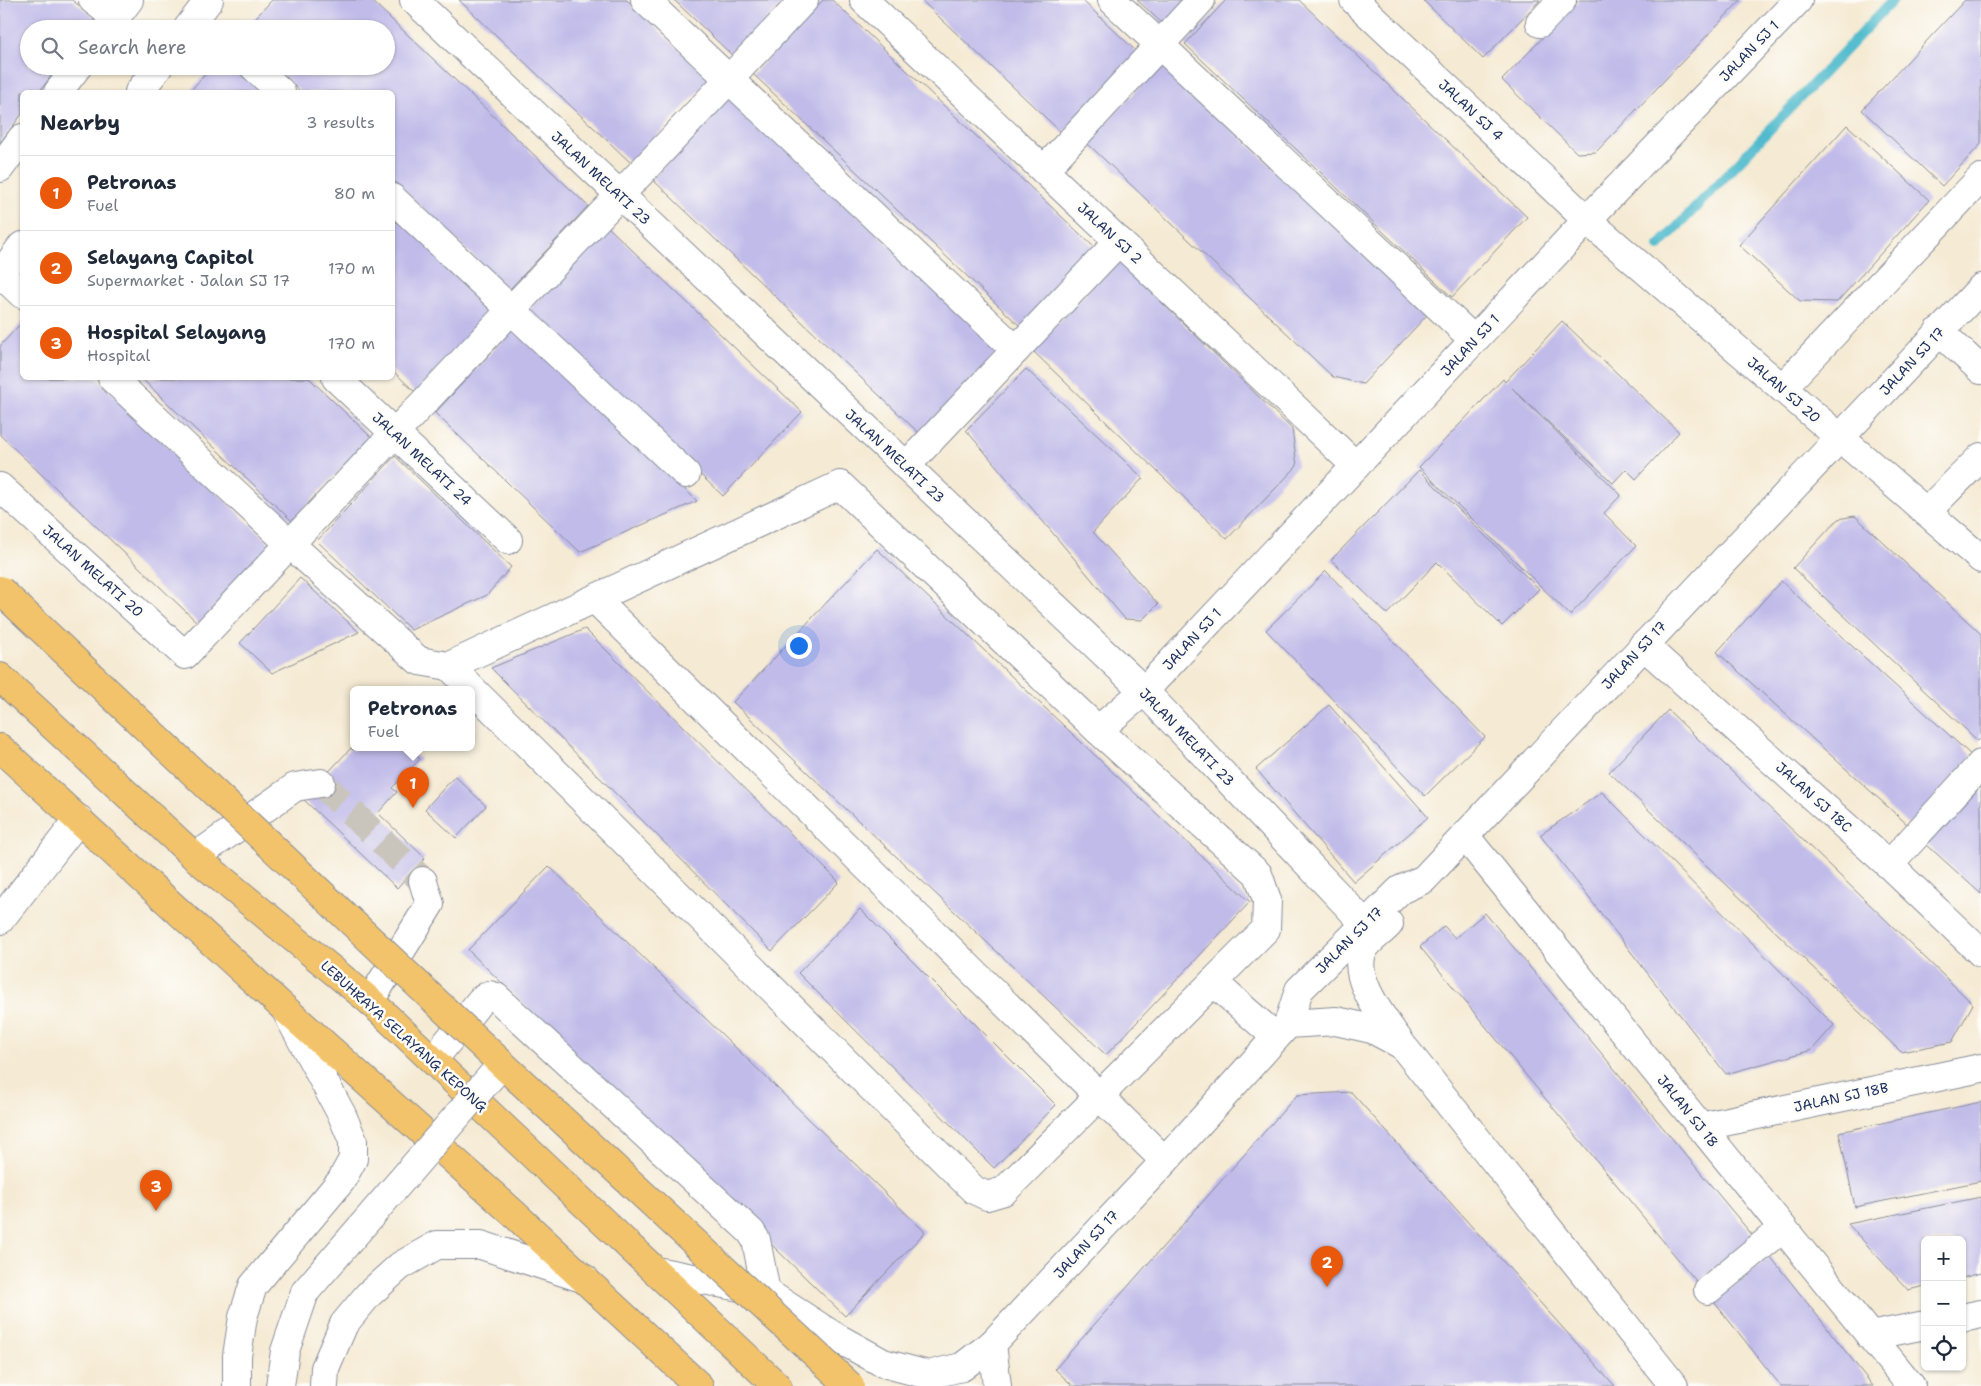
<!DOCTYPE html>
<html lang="en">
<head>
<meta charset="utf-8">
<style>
  body { margin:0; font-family:"Shantell Sans",sans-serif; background:#f6f6f7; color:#1f2937 }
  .controls { position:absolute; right:15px; bottom:15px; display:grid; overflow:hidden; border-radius:8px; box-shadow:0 1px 4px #0004 }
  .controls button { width:45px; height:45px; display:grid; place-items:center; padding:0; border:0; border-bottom:1px solid #e0e1e3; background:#fff; color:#1f2937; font:25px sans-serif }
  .you { position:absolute; left:798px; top:645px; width:18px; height:18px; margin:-12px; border:4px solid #fff; border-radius:50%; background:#1a73e8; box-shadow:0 0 0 8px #1a73e833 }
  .badge { display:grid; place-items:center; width:32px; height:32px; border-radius:50%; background:#ea580c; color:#fff; font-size:16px; font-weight:700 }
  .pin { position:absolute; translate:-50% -41px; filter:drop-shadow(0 1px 2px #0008) }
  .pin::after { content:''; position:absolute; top:26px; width:18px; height:15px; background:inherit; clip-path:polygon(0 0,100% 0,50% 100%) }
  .popup { position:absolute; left:350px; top:686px; width:125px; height:65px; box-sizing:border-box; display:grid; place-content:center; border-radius:8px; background:#fff; filter:drop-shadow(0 1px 4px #0005); font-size:16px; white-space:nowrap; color:#747a83 }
  .popup b { font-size:19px; color:#1f2937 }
  .popup::after { content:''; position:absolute; left:50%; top:100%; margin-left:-10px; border:10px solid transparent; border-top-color:#fff }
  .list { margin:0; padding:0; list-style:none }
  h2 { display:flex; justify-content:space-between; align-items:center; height:65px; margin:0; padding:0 20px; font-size:21px }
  h2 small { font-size:16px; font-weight:400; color:#747a83 }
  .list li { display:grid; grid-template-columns:32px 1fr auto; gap:15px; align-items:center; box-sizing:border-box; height:75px; padding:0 20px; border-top:1px solid #e0e1e3 }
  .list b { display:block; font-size:19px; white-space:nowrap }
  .list p { margin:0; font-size:16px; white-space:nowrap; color:#747a83 }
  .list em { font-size:16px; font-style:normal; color:#747a83 }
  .icon { flex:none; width:28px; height:28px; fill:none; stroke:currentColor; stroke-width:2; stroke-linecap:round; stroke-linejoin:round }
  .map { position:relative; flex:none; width:1981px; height:1386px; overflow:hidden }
  .search { position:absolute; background:#fff; box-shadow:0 1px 4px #0004; left:20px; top:20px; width:375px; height:55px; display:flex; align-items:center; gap:12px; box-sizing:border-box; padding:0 18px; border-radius:28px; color:#747a83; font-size:19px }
  .panel { position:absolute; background:#fff; box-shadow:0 1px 4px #0004; left:20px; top:90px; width:375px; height:290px; border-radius:8px }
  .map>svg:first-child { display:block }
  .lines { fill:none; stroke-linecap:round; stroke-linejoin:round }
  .stream { stroke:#51bbcd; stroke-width:10 }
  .building { fill:#c1bbe9 }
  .minor-tunnel { stroke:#c9c5bc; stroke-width:28; stroke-dasharray:28 14; stroke-linecap:butt }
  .minor-casing { stroke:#888c98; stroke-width:30 }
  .major-casing { stroke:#888c98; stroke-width:30 }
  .minor { stroke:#fff; stroke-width:28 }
  .major { stroke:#f2c36a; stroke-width:28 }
  .minor-bridge-casing { stroke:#888c98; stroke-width:30; stroke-linecap:butt }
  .major-bridge-casing { stroke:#888c98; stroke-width:30; stroke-linecap:butt }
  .minor-bridge { stroke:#fff; stroke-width:28 }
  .major-bridge { stroke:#f2c36a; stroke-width:28 }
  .labels { text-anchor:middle; stroke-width:5; stroke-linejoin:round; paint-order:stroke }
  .street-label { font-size:14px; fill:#1b2f5e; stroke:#fdfcf7 }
</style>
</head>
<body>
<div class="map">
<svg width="1981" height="1386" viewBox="0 0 1981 1386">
  <rect width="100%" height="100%" fill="#fdfcf7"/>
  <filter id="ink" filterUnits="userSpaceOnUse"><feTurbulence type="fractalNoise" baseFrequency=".02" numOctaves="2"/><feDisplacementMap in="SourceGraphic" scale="10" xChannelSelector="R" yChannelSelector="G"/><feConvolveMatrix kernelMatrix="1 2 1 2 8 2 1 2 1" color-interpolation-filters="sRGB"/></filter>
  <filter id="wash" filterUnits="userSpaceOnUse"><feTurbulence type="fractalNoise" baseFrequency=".0096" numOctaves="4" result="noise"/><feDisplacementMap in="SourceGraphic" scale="20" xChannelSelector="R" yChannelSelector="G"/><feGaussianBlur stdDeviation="1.12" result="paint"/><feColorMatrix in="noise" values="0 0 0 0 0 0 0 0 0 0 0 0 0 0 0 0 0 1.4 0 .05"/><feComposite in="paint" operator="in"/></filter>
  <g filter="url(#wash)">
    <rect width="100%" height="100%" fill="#f5ead3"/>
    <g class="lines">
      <!-- stream -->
      <polyline class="stream" points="1659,246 1893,0"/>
    </g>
    <g id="blocks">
      <!-- building -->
      <g class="building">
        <polygon points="0,0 72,0 95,18 87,29 29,29 29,66 59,66 39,92 22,92 22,114 0,143"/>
        <polygon points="272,0 371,0 588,206 509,290 392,179 392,92 301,92 273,66 386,66 386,29 245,29"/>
        <polygon points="459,0 627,0 710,79 631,163"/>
        <polygon points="674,0 785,0 733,56"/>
        <polygon points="823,0 832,0 1096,249 1022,328 753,74"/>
        <polygon points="921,0 1082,0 1138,53 1063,134"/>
        <polygon points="1137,0 1189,0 1165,26"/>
        <polygon points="1226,0 1299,0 1527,217 1452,297 1185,44"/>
        <polygon points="1423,0 1540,0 1483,59"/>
        <polygon points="1579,0 1741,0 1596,152 1577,153 1502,80"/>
        <polygon points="1965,0 1981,0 1981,144 1942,186 1862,110"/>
        <polygon points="1163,63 1427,315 1363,384 1333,377 1087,143"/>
        <polygon points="213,66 240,66 267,92 189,92"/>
        <polygon points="731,95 1000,350 921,435 652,179"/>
        <polygon points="1847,125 1929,200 1837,302 1800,301 1739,245"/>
        <polygon points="392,211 495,308 416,393 392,370"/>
        <polygon points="607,226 802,412 723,496 528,311"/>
        <polygon points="1118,260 1292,429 1297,466 1227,539 1032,350"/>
        <polygon points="1562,321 1679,432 1636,479 1626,469 1613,483 1512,388 1621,495 1604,513 1636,546 1570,615 1419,467 1503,379 1505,382"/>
        <polygon points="22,322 22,378 96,378 273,546 199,624 0,435 0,346"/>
        <polygon points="515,327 697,501 580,552 435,413"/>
        <polygon points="1026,369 1143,478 1093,532 1158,604 1142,620 1125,619 966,430"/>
        <polygon points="141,378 309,378 371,437 292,521"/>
        <polygon points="395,456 511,567 487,595 411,630 317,541"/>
        <polygon points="1419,470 1539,589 1502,626 1437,562 1387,614 1331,560"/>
        <polygon points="1855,516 1981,634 1981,738 1978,741 1793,568 1838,519"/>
        <polygon points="877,549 1250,902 1106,1055 733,702"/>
        <polygon points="1326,571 1485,737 1425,796 1266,630"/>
        <polygon points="300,578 359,632 272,673 240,643"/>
        <polygon points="1781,581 1972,756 1909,826 1717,652"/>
        <polygon points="585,629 839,882 772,951 491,668"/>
        <polygon points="1329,705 1428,817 1354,882 1256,769"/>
        <polygon points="1668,710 1973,1004 1952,1042 1901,1052 1609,772"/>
        <polygon points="357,747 407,747 420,759 392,788 397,792 378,813 425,858 397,888 303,799 351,748 353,750"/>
        <polygon points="455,776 486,806 456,838 425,809"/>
        <polygon points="1981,786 1981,894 1927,845"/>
        <polygon points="1602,792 1834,1025 1812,1050 1726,1074 1540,835"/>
        <polygon points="549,866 925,1232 845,1316 468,950"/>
        <polygon points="860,909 1056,1105 994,1168 798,973"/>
        <polygon points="1485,913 1753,1236 1697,1282 1420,947 1444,926 1455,938"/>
        <polygon points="1351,1092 1615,1386 1073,1386 1055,1369 1297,1095"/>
        <polygon points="1981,1102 1981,1181 1855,1207 1839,1132"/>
        <polygon points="1981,1197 1981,1273 1962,1278 1962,1240 1925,1240 1925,1286 1908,1290 1848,1224"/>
        <polygon points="1770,1256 1873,1386 1781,1386 1714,1302"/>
      </g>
    </g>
  </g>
  <g filter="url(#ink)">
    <use href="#blocks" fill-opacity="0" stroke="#888c98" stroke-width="1"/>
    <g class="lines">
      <!-- minor-tunnel -->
      <polyline class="minor-tunnel" points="321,783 423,881"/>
      <defs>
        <g id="minor">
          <polyline points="93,0 116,18"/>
          <polyline points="414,0 1144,691 1365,924"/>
          <polyline points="645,0 1016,350"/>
          <polyline points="864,0 1356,466"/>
          <polyline points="1112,0 1474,340"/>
          <polyline points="1354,0 1587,220 1981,559"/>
          <polyline points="1540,23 1562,0"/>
          <polyline points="107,29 129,0"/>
          <polyline points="187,29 209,0"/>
          <polyline points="253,66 281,92"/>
          <polyline points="58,92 78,66"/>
          <polyline points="139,92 159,66"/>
          <polyline points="0,168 22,138"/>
          <polyline points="1044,170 1201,0"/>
          <polyline points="392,198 686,474"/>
          <polyline points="1,274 22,294"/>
          <polyline points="0,275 22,246"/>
          <polyline points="1939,331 1981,370"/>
          <polyline points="112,378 290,544 419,661 449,666 840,485 1098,730 1258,874 1267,900 1266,929 1004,1191 987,1196 974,1190 449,666"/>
          <polyline points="336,378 508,540"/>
          <polyline points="1782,388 1981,178"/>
          <polyline points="906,466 1119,241"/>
          <polyline points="0,487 185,655 804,0"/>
          <polyline points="1926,512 1981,457"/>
          <polyline points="595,599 1165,1161"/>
          <polyline points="1643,645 1889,865 1981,953"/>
          <polyline points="1098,730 1144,691 1587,220 1798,0"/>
          <polyline points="1465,836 1911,1386"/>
          <polyline points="195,857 295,787 321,783"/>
          <polyline points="1889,865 1981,764"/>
          <polyline points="0,920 79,819"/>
          <path d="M1389,924C1382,932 1369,940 1364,949C1348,977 1387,1023 1402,1045L1674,1386"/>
          <polyline points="1213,982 1276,1037"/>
          <polyline points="370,1001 430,904 423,881"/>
          <polyline points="1288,1024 1336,1021 1372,1029 1400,1044"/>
          <polyline points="433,1060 481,1000 489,995 496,997 751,1232 756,1240 766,1292"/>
          <polyline points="1700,1127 1981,1068"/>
          <polyline points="656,1271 766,1292 834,1336 883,1363 928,1375 962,1367 992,1344 1165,1161 1288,1024 1299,990 1400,890 1424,879 1981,288"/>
          <polyline points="1708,1290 1783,1228"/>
          <polyline points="1962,1318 1981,1314"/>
          <polyline points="1870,1336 1925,1325"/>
          <polyline points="992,1344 997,1386"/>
          <polyline points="237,1386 237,1356 243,1317 253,1286 341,1181 353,1159 353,1141 342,1115 286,1011"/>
          <polyline points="280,1386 285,1351 305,1292"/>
          <polyline points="324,1386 325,1368 344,1324 368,1295 400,1266 437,1245 481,1245 585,1279"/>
        </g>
        <g id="major">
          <polyline points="0,677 195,857 370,1001 777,1386"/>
          <polyline points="0,748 285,1009 512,1212 699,1386"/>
        </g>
      </defs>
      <!-- minor casing -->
      <use href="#minor" class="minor-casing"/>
      <!-- major casing -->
      <use href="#major" class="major-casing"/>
      <!-- minor -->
      <use href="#minor" class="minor"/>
      <!-- major -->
      <use href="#major" class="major"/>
      <defs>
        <polyline id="minor-bridge" points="305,1292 502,1064"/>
        <polyline id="major-bridge" points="0,590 502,1064 850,1386"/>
      </defs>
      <!-- minor-bridge casing -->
      <use href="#minor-bridge" class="minor-bridge-casing"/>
      <!-- major-bridge casing -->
      <use href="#major-bridge" class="major-bridge-casing"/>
      <!-- minor-bridge -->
      <use href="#minor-bridge" class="minor-bridge"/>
      <!-- major-bridge -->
      <use href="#major-bridge" class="major-bridge"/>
    </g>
  </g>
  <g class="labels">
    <!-- street labels -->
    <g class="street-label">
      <text transform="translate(1749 51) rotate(-46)" y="5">JALAN SJ 1</text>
      <text transform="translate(1471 110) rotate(43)" y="5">JALAN SJ 4</text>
      <text transform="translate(601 178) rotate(43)" y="5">JALAN MELATI 23</text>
      <text transform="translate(1110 233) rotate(43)" y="5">JALAN SJ 2</text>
      <text transform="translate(1470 345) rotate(-47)" y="5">JALAN SJ 1</text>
      <text transform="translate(1912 361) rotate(-47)" y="5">JALAN SJ 17</text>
      <text transform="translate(1784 390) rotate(41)" y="5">JALAN SJ 20</text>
      <text transform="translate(895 456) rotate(43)" y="5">JALAN MELATI 23</text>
      <text transform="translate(422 459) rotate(43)" y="5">JALAN MELATI 24</text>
      <text transform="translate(93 571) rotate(42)" y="5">JALAN MELATI 20</text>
      <text transform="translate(1192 639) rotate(-47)" y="5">JALAN SJ 1</text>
      <text transform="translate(1634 655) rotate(-47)" y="5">JALAN SJ 17</text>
      <text transform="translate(1187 737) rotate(46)" y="5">JALAN MELATI 23</text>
      <text transform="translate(1814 797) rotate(42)" y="5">JALAN SJ 18C</text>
      <text transform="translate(1349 940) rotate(-45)" y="5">JALAN SJ 17</text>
      <text transform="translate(404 1036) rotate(42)" y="5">LEBUHRAYA SELAYANG KEPONG</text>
      <text transform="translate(1841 1097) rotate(-12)" y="5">JALAN SJ 18B</text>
      <text transform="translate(1688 1111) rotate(51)" y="5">JALAN SJ 18</text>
      <text transform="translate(1086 1244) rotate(-47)" y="5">JALAN SJ 17</text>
    </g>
  </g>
</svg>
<div class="controls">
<button>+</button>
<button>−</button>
<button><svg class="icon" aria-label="locate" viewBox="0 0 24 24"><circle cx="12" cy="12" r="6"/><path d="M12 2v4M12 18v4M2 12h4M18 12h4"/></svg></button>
</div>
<div class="you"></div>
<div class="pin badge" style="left:413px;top:808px">1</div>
<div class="popup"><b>Petronas</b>Fuel</div>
<div class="pin badge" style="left:1327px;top:1287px">2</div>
<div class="pin badge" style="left:156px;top:1211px">3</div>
<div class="search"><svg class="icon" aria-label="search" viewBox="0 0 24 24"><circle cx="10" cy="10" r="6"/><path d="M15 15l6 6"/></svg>Search here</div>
<section class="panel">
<h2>Nearby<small>3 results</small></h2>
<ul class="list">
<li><span class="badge">1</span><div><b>Petronas</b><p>Fuel</p></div><em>80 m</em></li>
<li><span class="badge">2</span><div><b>Selayang Capitol</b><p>Supermarket · Jalan SJ 17</p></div><em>170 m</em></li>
<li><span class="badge">3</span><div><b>Hospital Selayang</b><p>Hospital</p></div><em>170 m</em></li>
</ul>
</section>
</div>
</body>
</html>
